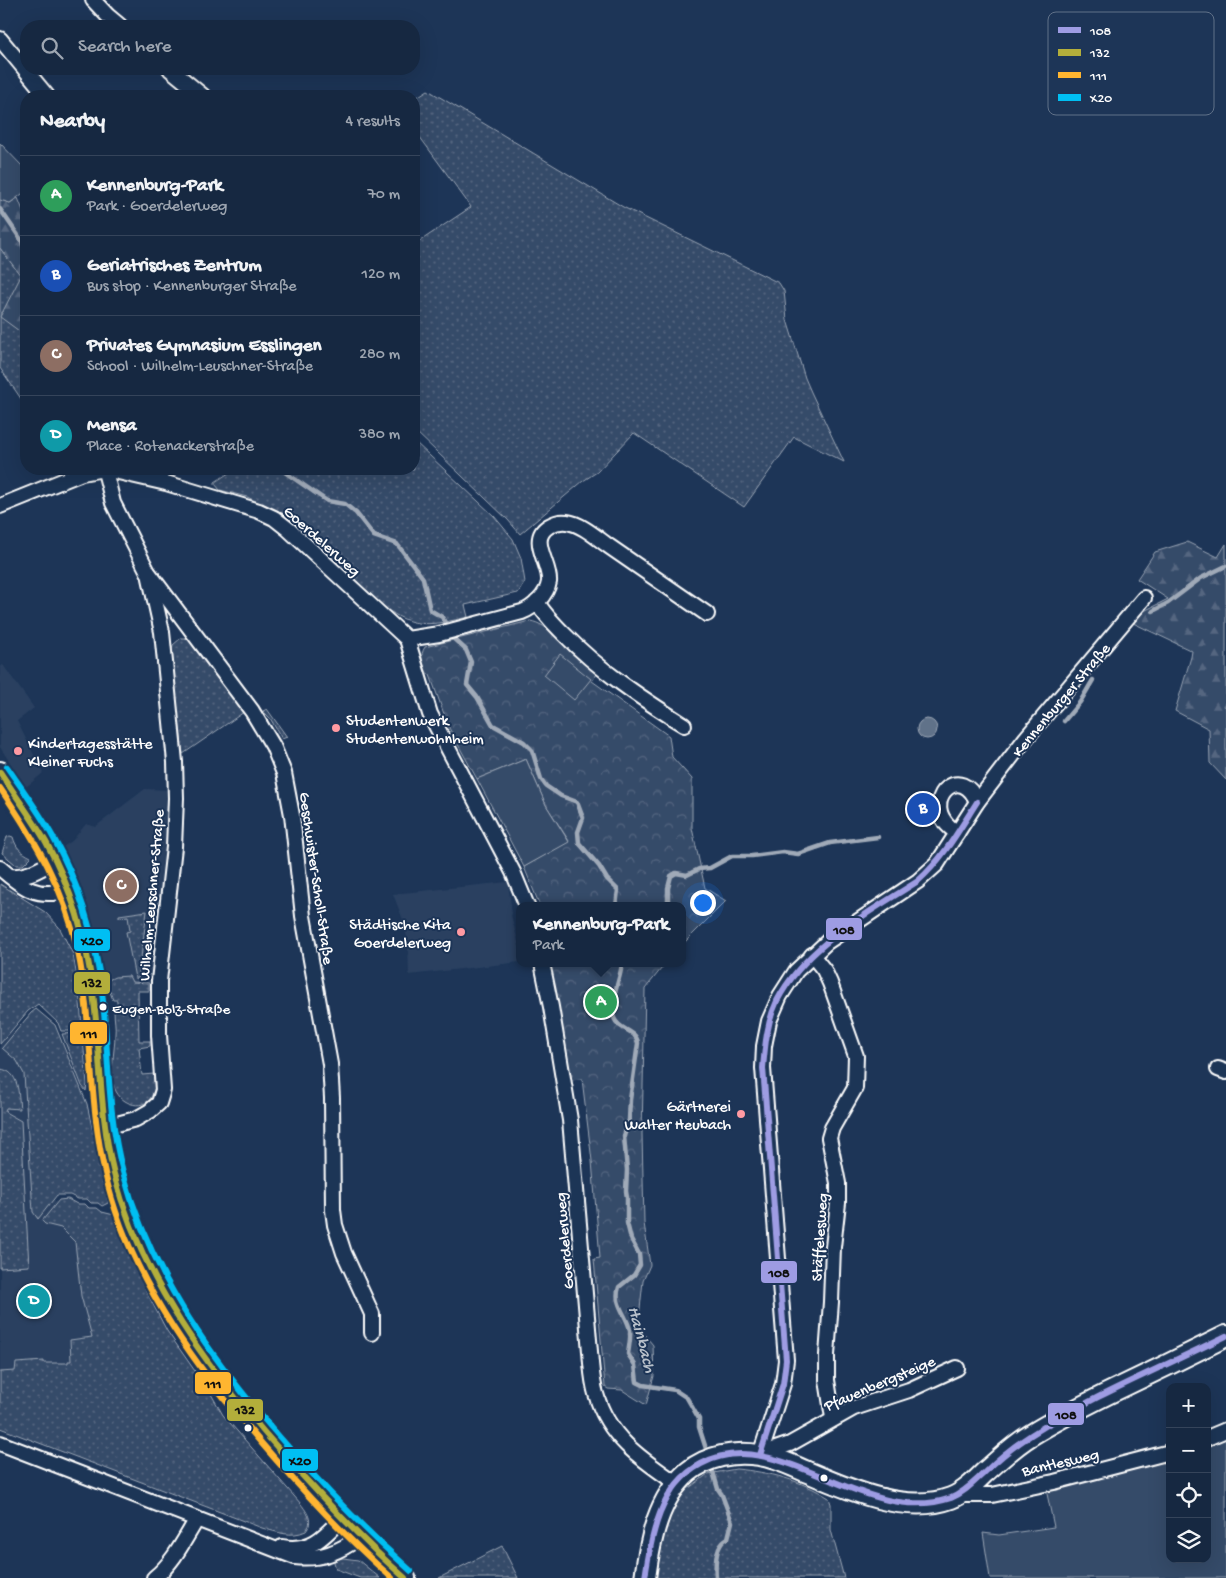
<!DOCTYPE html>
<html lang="en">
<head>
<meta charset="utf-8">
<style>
  body { margin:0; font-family:"Gochi Hand",sans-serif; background:#23344c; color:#f1f3f6 }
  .controls { position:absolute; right:15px; bottom:15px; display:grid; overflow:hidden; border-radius:10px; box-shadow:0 5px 20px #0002 }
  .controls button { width:45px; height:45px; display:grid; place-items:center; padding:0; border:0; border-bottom:1px solid #35445a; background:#162841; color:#f1f3f6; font:25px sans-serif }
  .you { position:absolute; left:702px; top:902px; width:18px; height:18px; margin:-12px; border:4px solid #fff; border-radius:50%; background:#1a73e8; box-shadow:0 0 0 8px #1a73e833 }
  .badge { display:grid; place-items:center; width:32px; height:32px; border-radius:50%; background:#1a73e8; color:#fff; font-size:16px; font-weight:700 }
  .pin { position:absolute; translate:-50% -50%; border:2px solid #fff; box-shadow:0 1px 5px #0006 }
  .popup { position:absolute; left:516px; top:902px; width:170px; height:65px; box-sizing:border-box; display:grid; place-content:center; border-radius:10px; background:#162841; filter:drop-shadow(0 1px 4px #0005); font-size:16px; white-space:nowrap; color:#9ea6b1 }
  .popup b { font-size:19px; color:#f1f3f6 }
  .popup::after { content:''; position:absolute; left:50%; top:100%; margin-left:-10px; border:10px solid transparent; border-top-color:#162841 }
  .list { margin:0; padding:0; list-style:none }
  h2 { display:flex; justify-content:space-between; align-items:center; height:65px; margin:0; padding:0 20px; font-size:21px }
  h2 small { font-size:16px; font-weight:400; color:#9ea6b1 }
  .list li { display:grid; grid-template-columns:32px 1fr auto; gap:15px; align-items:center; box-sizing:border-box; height:80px; padding:0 20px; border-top:1px solid #35445a }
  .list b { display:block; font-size:19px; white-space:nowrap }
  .list p { margin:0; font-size:16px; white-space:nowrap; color:#9ea6b1 }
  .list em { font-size:16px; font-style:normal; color:#9ea6b1 }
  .icon { flex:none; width:28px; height:28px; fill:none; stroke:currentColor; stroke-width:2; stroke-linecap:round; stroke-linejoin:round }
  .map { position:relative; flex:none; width:1226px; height:1578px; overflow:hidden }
  .search { position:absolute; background:#162841; box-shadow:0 5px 20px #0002; left:20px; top:20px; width:400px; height:55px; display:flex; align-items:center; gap:12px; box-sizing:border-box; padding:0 18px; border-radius:20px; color:#9ea6b1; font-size:19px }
  .panel { position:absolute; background:#162841; box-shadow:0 5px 20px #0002; left:20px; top:90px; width:400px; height:385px; border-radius:20px }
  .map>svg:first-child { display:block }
  .built { fill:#2a4161 }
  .grass { fill:url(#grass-dots); stroke:#9aa5b4 }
  .forest { fill:url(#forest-firs); stroke:#9aa5b4 }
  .park { fill:url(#park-crowns); stroke:#9aa5b4 }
  .garden { fill:#364b69; stroke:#9aa5b4 }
  .water { fill:#617289; stroke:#a0aab8 }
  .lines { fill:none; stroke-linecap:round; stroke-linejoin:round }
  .stream { stroke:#a0aab8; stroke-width:4.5 }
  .street-casing { stroke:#fff; stroke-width:18 }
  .secondary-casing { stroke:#fff; stroke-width:24 }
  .street { stroke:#1d3557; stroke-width:14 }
  .secondary { stroke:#1d3557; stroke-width:20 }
  .bus-1-casing { stroke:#1d3557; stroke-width:10 }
  .bus-2-casing { stroke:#1d3557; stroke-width:10 }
  .bus-3-casing { stroke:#1d3557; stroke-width:10 }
  .bus-4-casing { stroke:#1d3557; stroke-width:10 }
  .bus-1 { stroke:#9e9ce3; stroke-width:6 }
  .bus-2 { stroke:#b3ae3b; stroke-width:6 }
  .bus-3 { stroke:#ffb530; stroke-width:6 }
  .bus-4 { stroke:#00bff3; stroke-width:6 }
  .poi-dot { fill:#ff9aa2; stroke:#1d3557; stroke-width:2 }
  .bus-dot { fill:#fff; stroke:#1d3557; stroke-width:2 }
  .labels { text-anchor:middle; stroke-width:4; stroke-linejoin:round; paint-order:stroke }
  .bus-label { font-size:15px; fill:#fff; stroke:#1d3557; text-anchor:start }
  .street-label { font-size:16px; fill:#fff; stroke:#1d3557 }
  .poi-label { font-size:16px; fill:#fff; stroke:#1d3557; text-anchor:start }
  .water-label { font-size:18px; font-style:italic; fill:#b8c0ca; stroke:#1d3557 }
  .key { fill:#1d3557; stroke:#617289; stroke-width:1 }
  .key-label { font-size:14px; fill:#fff }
  .line-badge { stroke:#1d3557; stroke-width:2 }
  .pale-badge-label { font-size:14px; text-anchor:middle; font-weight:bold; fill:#111 }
</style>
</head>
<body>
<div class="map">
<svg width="1226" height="1578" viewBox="0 0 1226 1578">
  <defs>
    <pattern id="grass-dots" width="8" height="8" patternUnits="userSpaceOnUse" patternTransform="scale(1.25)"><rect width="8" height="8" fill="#364b69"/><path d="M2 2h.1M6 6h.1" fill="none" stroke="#546680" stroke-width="1.8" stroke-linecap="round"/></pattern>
    <pattern id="forest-firs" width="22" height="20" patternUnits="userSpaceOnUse" patternTransform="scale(1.25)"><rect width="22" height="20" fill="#364b69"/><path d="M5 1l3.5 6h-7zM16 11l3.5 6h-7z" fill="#546680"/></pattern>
    <pattern id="park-crowns" width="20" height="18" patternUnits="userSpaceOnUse" patternTransform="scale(1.25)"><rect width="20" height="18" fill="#364b69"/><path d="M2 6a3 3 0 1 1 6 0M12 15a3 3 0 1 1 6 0" fill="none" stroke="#546680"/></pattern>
  </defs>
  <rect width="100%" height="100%" fill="#1d3557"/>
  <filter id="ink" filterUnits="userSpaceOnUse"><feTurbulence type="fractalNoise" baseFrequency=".02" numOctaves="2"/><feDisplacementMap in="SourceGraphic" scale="10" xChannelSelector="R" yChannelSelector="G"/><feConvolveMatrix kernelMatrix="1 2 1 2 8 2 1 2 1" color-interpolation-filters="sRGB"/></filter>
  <g filter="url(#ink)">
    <!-- built -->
    <g class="built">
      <polygon points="3,665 34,708 17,721 43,773 26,787 0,747 0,667"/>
      <polygon points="145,789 168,790 166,845 151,979 149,983 132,982 115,977 106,981 89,911 78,878 63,847 72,841 86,824 95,827"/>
      <polygon points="508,882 512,914 511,915 520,950 520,962 409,975 408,943 404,922 393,894"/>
      <polygon points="0,1022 40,1048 49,1194 57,1203 83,1221 140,1482 0,1428"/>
    </g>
    <!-- grass -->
    <g class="grass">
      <polygon points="428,90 623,207 779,283 784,291 787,320 805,378 811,392 844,462 794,437 744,507 634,433 597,472 583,481 520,534 508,520 414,430 414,245 471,207 414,129 414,99"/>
      <polygon points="0,248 21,276 1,317 26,336 26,406 0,368"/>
      <path d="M414,441L494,516L513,539L521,558L525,582L518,593L465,605L468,617C433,625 414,630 384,607L299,526L282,513L247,497L220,490L215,484V482L235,469H414Z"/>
      <polygon points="181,638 185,638 191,641 244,712 183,754 171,653 173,645"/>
      <polygon points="267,709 287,737 282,739 270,718 263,711"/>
      <path d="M10,836L13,837C16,848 21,852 31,857L23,865H16L2,853L7,837Z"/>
      <polygon points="0,884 45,912 59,927 73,954 79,990 82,1028 78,1031 61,1031 58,1023 38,1004 28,1011 0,1044"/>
      <polygon points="147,911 139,973 151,975 151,979 135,978 126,932 130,931 128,916 119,917 119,915"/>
      <path d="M129,976L132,982L149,983V991H138L139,1041H150V1046L139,1048L142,1075L154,1074C154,1080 156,1087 153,1093C146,1113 121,1105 115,1089C109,1073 115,1052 115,1034C116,1027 114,1019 114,1011H117V1000H113L106,981L115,977Z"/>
      <polygon points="36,1009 55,1025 87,1104 108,1203 102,1206 98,1203 91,1203 87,1199 78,1199 70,1195 57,1195 38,1219 33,1212 24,1074 17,1061 2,1048 31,1013"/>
      <polygon points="80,1033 83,1034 83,1039 87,1084 86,1091 82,1086 62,1034"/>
      <path d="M0,1069C20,1071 18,1094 20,1109L6,1108L5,1112L21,1121L29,1266L0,1268Z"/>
      <path d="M68,1199L77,1204H85L89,1208H97L102,1212L114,1215L118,1221L146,1291L167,1331L211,1394L223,1415L301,1504C307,1512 314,1521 306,1531C291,1538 277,1532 262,1528L0,1428V1372L15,1371L16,1363L44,1361V1363H68V1361H71L70,1340L92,1337L81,1296L75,1242L61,1228L45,1224L42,1221L59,1200Z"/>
      <path d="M736,1469C769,1472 801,1480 829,1498L831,1504V1530L844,1578H655L663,1535L670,1512L677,1501L685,1491L708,1474Z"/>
      <polygon points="502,1546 518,1578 439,1578"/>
      <polygon points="343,1558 358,1560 380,1578 360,1578 336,1569 334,1562 335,1560"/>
    </g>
    <!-- forest -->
    <g class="forest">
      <polygon points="18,198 26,218 26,336 0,317 21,276 0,248 0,200 10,203"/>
      <polygon points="1187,542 1218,557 1226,544 1226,703 1224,706 1226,708 1226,780 1210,763 1209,729 1175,711 1191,657 1192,651 1131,622 1146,610 1168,599 1137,579 1155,552"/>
    </g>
    <!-- park -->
    <g class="park">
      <path d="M530,621C549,624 562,644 576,656C582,663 590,668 597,674L592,681L669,736L672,757L692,779V828L705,888L726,901L682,945V906H540L524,867L569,841L546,805L526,759L477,779L449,728L430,675L427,673C423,663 419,656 425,647Z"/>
      <polygon points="547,963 666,963 645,989 642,1134 644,1223 650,1265 643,1281 638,1327 653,1345 654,1376 646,1405 622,1390 608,1389 605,1387 594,1259 600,1258 592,1161 582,1079 570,1080 560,1016"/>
    </g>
    <!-- garden -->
    <g class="garden">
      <polygon points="0,143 23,167 26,164 26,191 10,203 0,200"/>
      <polygon points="560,654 591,679 574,700 544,675"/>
      <polygon points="526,759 546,805 569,842 524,867 477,779"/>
      <polygon points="1226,1433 1226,1578 990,1578 983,1533 999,1535 1054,1527 1046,1489 1170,1455 1170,1559 1207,1559 1207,1441"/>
    </g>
    <!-- water -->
    <circle class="water" cx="927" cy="729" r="10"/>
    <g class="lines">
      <!-- stream -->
      <g class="stream">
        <polyline points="0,209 22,241 26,256"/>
        <polyline points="283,469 286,473 327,501 345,504 356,513 374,536 397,544 423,578 430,610 442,617 454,639 466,650 471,662 467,685 477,697 493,725 524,742 532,750 541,779 546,786 561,796 577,802 583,818 578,832 579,843 599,866 607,879 618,890 616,906"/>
        <polyline points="1153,611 1168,603 1201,578 1226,566"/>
        <polyline points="1064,721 1080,702 1093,680"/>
        <polyline points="668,906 668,888 671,876 676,873 687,875 699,869 710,868 732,856 752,856 783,852 798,854 830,843 878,837"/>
        <path d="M622,963C621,979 608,1004 614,1018C619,1031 636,1029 638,1043L630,1100L629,1120L624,1136L627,1170L626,1191L627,1198V1223L631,1239L639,1254L640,1265L634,1275L619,1287C613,1304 627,1315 630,1330C631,1338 629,1346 628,1354L635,1365L637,1382L643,1385L675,1390L687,1398L699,1419V1427L708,1455"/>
        <path d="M711,1465L718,1489L722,1495L732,1522L728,1538C715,1544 715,1565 716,1578"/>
      </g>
      <defs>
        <g id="street">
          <polyline points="93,0 108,16 120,26"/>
          <polyline points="0,39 47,96"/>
          <polyline points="170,69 203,96"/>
          <polyline points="105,471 113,503 148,572 252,711 273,746 284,773 292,815 303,916 330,1064 332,1098 333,1210 335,1225 344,1253 372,1314 372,1333"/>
          <polyline points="0,506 82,473 98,470 114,471 166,483 259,511 274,518 288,529 407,639 430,714 513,872 527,906"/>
          <path d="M537,602C544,614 554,624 564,634C599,670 641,698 684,725"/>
          <path d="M407,639L439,634L522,612C533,608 547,595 549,582C551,564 527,539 549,526C554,523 561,521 567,522C582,524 597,538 610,547C642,569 674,591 707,614"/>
          <path d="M957,833C953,830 948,826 945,822C925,795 962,764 977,802"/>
          <path d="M0,868C23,888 37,899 68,890"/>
          <path d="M10,876C27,878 41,868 55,861"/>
          <polyline points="812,955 824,970 830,983 856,1056 855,1088 832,1128 829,1138 838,1183 838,1203 833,1247 831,1302 827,1355 827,1380 833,1418"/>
          <path d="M542,963L551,1007L570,1120L591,1363C592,1374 593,1384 596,1394C608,1437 641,1459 676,1483"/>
          <polyline points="1218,1069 1226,1072"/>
          <polyline points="105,1127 136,1119 150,1111 159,1103 163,1090 159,1035 159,981 174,847 176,798 175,762 162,632 150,578"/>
          <polyline points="1207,1438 1226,1430"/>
          <path d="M0,1443L295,1557C321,1560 339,1552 360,1537"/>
          <polyline points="761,1454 790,1444 854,1408 909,1390 957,1368"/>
          <polyline points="760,1455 783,1384 786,1360 763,1068 764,1046 769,1021 780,996 796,971 827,942 918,881 937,864 977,802 1026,738 1144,598"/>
          <polyline points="957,1495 992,1495 1054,1482 1170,1452"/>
          <path d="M282,1547C310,1552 323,1538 341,1519"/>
          <path d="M154,1578C174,1562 184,1540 197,1519"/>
        </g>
        <g id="secondary">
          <path d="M0,772C15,795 32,818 46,842C67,880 82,922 89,965C102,1034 97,1105 114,1174C143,1287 219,1384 296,1469C331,1507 366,1544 405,1578"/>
          <path d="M645,1578C650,1540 658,1498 688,1472C707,1456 735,1451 759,1455C775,1457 791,1465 805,1471C847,1489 905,1515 951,1498C964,1493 974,1483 984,1473C999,1460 1013,1446 1031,1435C1055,1420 1081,1407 1107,1394C1147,1375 1186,1356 1226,1336"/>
        </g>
      </defs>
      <!-- street casing -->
      <use href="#street" class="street-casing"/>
      <!-- secondary casing -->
      <use href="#secondary" class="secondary-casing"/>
      <!-- street -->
      <use href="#street" class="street"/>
      <!-- secondary -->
      <use href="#secondary" class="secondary"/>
      <defs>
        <g id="bus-1">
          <path d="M760,1455L783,1384L786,1360L763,1068C765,1045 767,1022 777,1001C806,945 867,914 918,881C943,859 959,830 977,802"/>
          <path d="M645,1578C651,1536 660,1486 701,1464C778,1422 862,1528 951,1498C964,1493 974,1482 984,1473C998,1459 1014,1446 1031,1435C1092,1396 1161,1368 1226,1336"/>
        </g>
        <path id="bus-2" d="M0,772C15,795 32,818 46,842C72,889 87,940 93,993C101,1053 99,1115 114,1174C142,1282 211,1373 284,1455C322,1498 362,1540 405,1578"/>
        <path id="bus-3" d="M0,788C36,841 64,887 78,952C93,1025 88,1100 105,1173C130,1283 204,1378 277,1461C313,1502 351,1542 392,1578"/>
        <path id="bus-4" d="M7,767C23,790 40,813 53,837C80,885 95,938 102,992C109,1052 107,1114 123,1172C151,1278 218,1368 290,1449C328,1492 368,1533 411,1571"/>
      </defs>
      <!-- bus-1 casing -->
      <use href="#bus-1" class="bus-1-casing"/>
      <!-- bus-2 casing -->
      <use href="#bus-2" class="bus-2-casing"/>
      <!-- bus-3 casing -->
      <use href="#bus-3" class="bus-3-casing"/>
      <!-- bus-4 casing -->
      <use href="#bus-4" class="bus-4-casing"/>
      <!-- bus-1 -->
      <use href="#bus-1" class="bus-1"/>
      <!-- bus-2 -->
      <use href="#bus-2" class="bus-2"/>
      <!-- bus-3 -->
      <use href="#bus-3" class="bus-3"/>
      <!-- bus-4 -->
      <use href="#bus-4" class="bus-4"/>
    </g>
  </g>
  <!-- markers -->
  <g class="poi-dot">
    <circle cx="336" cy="728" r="5"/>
    <circle cx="18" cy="751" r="5"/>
    <circle cx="461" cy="932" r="5"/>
    <circle cx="741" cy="1114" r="5"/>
  </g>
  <g class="bus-dot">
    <circle cx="103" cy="1007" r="4.5"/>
    <circle cx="248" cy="1428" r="4.5"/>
    <circle cx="824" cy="1478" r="4.5"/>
  </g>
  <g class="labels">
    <!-- bus labels -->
    <g class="bus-label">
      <text x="112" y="1013">Eugen-Bolz-Straße</text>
    </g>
    <!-- street labels -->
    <g class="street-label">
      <text transform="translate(323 540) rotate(42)" y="6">Goerdelerweg</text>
      <text transform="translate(1060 699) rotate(-50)" y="6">Kennenburger Straße</text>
      <text transform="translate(318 878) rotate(82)" y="6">Geschwister-Scholl-Straße</text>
      <text transform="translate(150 895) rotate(-85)" y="6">Wilhelm-Leuschner-Straße</text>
      <text transform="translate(818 1237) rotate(-86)" y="6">Stäffelesweg</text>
      <text transform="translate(563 1241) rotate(-95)" y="6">Goerdelerweg</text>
      <text transform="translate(879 1382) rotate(-23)" y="6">Pfauenbergsteige</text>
      <text transform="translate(1060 1461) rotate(-13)" y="6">Bantlesweg</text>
    </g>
    <!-- poi labels -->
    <g class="poi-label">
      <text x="346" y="725">Studentenwerk<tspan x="346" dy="18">Studentenwohnheim</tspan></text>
      <text x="28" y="748">Kindertagesstätte<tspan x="28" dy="18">Kleiner Fuchs</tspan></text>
      <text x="451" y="929" text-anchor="end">Städtische Kita<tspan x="451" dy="18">Goerdelerweg</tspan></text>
      <text x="731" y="1111" text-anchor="end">Gärtnerei<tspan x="731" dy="18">Walter Heubach</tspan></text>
    </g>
    <!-- water labels -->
    <g class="water-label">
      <text transform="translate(643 1339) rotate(75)" y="6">Hainbach</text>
    </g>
  </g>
  <!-- legend -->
  <rect x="1048" y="12" width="166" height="103" rx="8" class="key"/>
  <rect x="1058" y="27" width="23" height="6" fill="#9e9ce3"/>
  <rect x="1058" y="49" width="23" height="7" fill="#b3ae3b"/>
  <rect x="1058" y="72" width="23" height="6" fill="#ffb530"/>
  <rect x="1058" y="94" width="23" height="7" fill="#00bff3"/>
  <g class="key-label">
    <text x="1090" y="35">108</text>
    <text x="1090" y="57">132</text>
    <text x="1090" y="80">111</text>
    <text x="1090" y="102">X20</text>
  </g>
  <g class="line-badge">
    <rect x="825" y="917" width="38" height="24" rx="5" fill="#9e9ce3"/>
    <rect x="73" y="928" width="38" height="24" rx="5" fill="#00bff3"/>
    <rect x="73" y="971" width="38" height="24" rx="5" fill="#b3ae3b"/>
    <rect x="69" y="1021" width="39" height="24" rx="5" fill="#ffb530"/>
    <rect x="760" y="1260" width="38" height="24" rx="5" fill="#9e9ce3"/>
    <rect x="194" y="1371" width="38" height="24" rx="5" fill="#ffb530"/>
    <rect x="226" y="1398" width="38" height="24" rx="5" fill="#b3ae3b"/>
    <rect x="1047" y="1402" width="38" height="24" rx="5" fill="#9e9ce3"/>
    <rect x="281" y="1448" width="38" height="24" rx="5" fill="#00bff3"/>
  </g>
  <g class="pale-badge-label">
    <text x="844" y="934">108</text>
    <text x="92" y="945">X20</text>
    <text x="92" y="987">132</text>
    <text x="89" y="1038">111</text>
    <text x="779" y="1277">108</text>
    <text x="213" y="1388">111</text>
    <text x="245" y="1414">132</text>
    <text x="1066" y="1419">108</text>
    <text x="300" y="1465">X20</text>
  </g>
</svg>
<div class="controls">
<button>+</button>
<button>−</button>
<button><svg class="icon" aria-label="locate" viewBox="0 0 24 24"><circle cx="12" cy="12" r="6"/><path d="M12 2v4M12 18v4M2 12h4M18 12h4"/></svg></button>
<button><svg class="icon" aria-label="layers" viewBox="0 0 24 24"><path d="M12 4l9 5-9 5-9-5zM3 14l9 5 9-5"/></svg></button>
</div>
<div class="you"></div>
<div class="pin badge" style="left:601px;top:1002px;background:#2e9e5b">A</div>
<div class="popup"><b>Kennenburg-Park</b>Park</div>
<div class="pin badge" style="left:923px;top:809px;background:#1a4fb4">B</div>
<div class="pin badge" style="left:121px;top:886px;background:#8d6e63">C</div>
<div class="pin badge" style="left:34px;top:1301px;background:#0f9aa8">D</div>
<div class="search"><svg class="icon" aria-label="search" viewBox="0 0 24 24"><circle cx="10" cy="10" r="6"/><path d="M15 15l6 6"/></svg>Search here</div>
<section class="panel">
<h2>Nearby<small>4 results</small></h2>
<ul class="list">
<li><span class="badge" style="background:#2e9e5b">A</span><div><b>Kennenburg-Park</b><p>Park · Goerdelerweg</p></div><em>70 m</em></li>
<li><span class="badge" style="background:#1a4fb4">B</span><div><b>Geriatrisches Zentrum</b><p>Bus stop · Kennenburger Straße</p></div><em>120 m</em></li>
<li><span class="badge" style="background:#8d6e63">C</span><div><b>Privates Gymnasium Esslingen</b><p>School · Wilhelm-Leuschner-Straße</p></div><em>280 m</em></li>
<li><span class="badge" style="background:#0f9aa8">D</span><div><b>Mensa</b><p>Place · Rotenackerstraße</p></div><em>380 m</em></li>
</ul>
</section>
</div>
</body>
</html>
